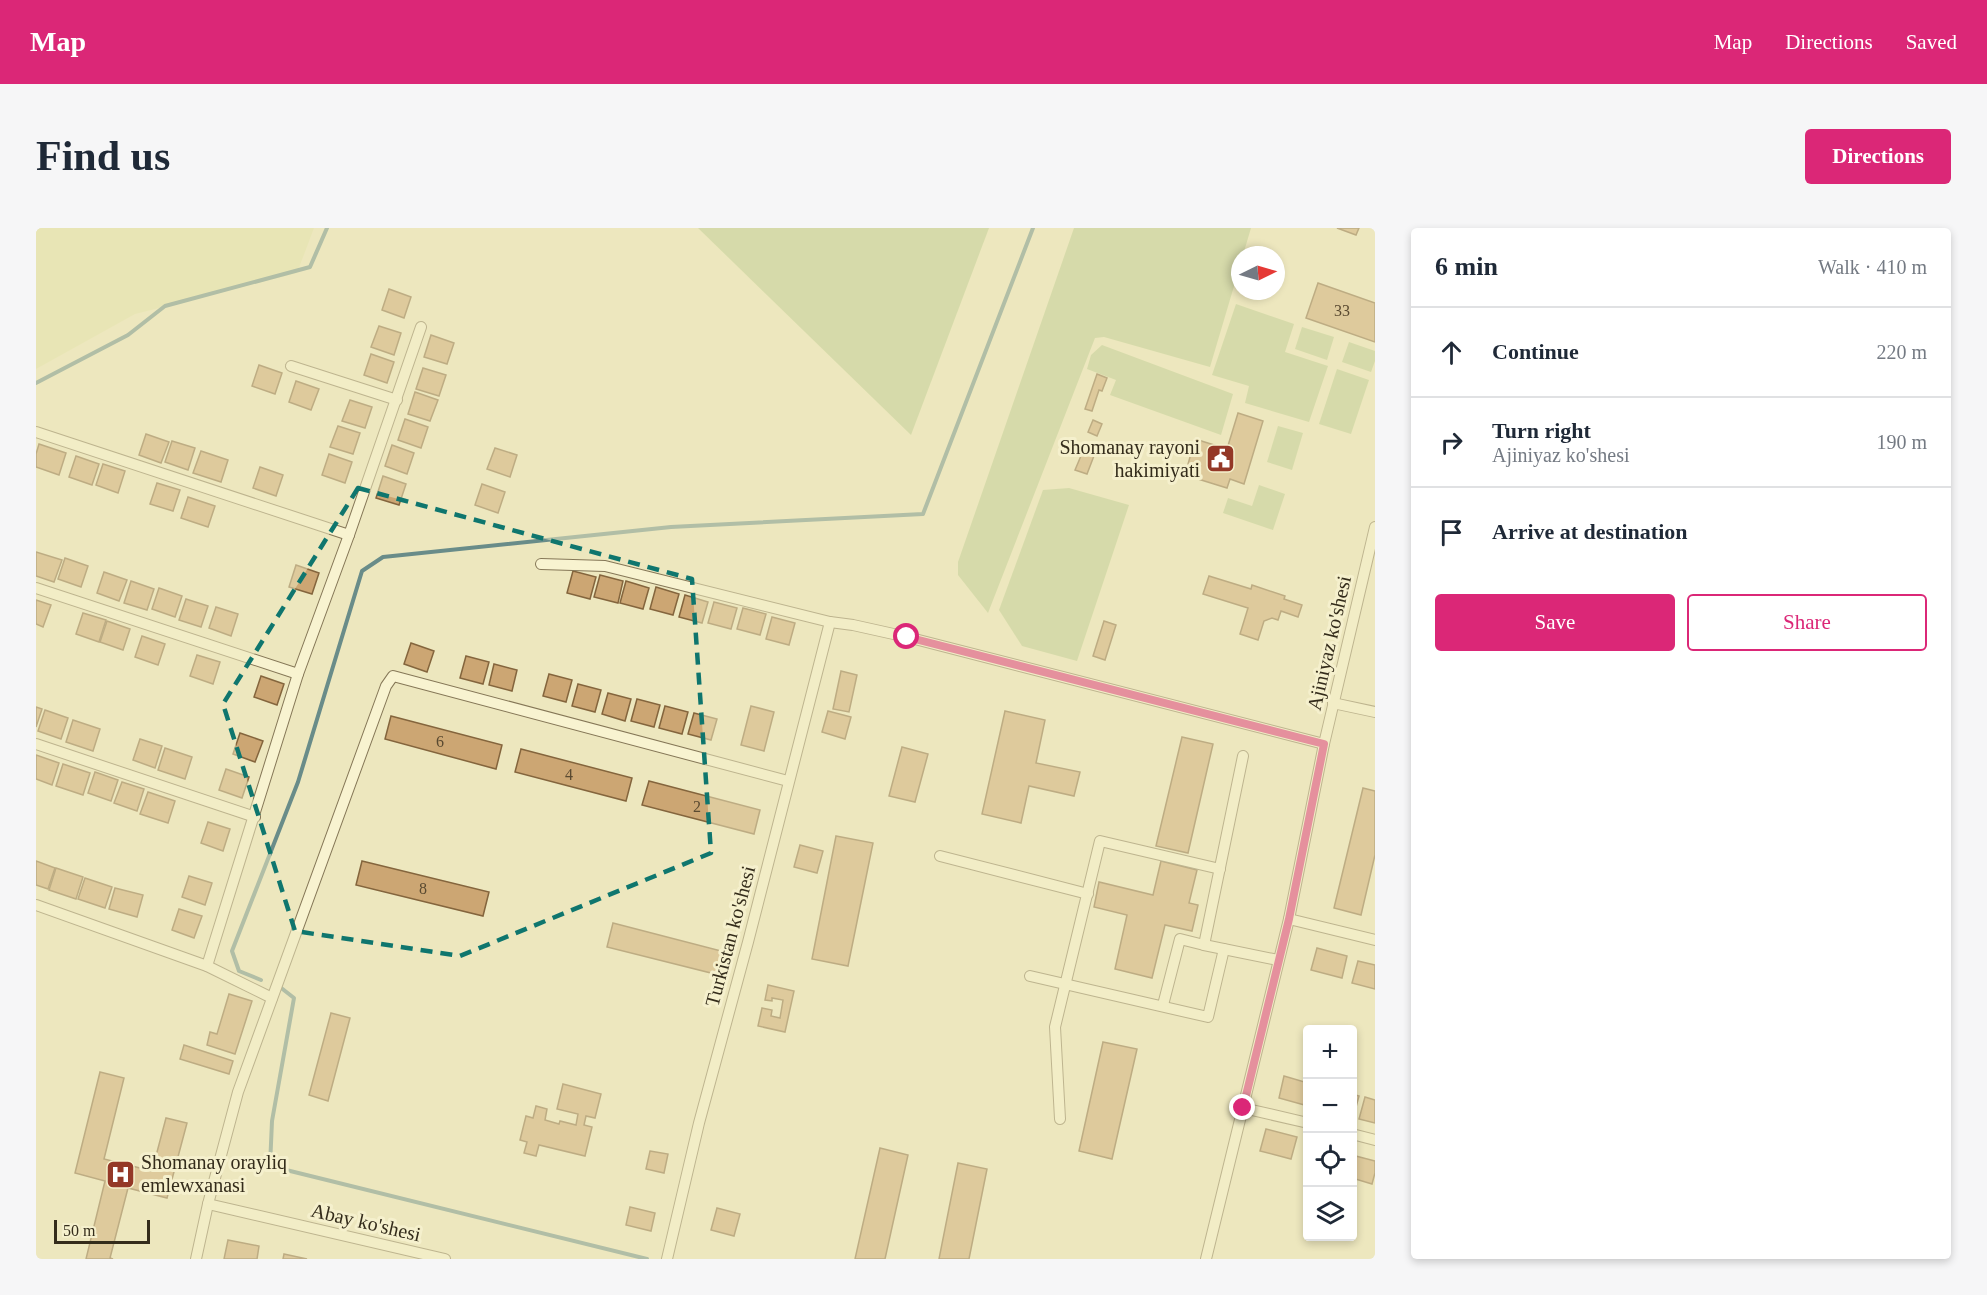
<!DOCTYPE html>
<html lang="en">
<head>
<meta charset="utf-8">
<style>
  body { margin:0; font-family:"Times New Roman",serif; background:#f6f6f7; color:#1f2937 }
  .controls { position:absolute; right:18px; bottom:18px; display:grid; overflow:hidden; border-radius:6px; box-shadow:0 3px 9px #0003 }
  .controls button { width:54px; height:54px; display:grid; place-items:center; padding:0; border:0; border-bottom:2px solid #e0e1e3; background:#fff; color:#1f2937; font:30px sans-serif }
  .compass { position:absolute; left:1195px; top:18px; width:54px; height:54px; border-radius:50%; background:#fff; box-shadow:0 3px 9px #0003; rotate:85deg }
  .scale { position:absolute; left:18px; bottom:15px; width:96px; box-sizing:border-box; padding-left:6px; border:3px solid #342c1b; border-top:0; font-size:16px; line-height:21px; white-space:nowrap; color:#342c1b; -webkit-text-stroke:4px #f5f0cd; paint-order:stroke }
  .stop { position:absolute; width:18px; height:18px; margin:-14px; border:4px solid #db2777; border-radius:50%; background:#fff }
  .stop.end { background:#db2777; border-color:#fff; box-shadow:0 2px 6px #0008 }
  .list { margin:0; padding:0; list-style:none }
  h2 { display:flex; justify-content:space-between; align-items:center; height:78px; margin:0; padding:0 24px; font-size:26px }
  h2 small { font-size:20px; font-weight:400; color:#747a83 }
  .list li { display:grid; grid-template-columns:39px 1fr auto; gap:18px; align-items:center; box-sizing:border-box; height:90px; padding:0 24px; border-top:2px solid #e0e1e3 }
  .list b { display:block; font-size:22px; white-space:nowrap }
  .list p { margin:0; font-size:20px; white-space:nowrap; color:#747a83 }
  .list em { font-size:20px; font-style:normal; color:#747a83 }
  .actions { display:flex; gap:12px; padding:18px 24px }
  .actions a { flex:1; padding:14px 0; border:2px solid #db2777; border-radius:6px; text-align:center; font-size:21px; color:#db2777 }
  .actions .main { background:#db2777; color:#fff }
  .icon { flex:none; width:33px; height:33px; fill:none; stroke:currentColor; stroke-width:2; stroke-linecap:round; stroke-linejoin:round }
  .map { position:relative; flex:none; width:1339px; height:1031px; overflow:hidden; border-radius:6px }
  header { display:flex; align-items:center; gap:36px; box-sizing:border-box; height:84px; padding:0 30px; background:#db2777; color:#fff }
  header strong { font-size:28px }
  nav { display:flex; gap:33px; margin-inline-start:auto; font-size:21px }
  .intro { display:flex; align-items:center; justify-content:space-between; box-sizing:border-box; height:144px; padding:0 36px }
  h1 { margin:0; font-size:42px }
  .button { padding:15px 27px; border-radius:6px; background:#db2777; color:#fff; font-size:21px; font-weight:700 }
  main { display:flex; gap:36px; padding:0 36px }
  aside { flex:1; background:#fff; border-radius:6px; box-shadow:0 3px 9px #0003 }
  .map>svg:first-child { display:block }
  .farmland { fill:#e3e3ab }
  .green { fill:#bbcb92 }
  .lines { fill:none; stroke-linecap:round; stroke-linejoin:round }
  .stream { stroke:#698c89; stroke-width:4 }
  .building { fill:#cca673; stroke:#84653d; stroke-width:1.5 }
  .street-casing { stroke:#857757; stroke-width:12 }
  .street { stroke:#f8f3d0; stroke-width:10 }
  .route { stroke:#db2777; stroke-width:8 }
  .marked { fill:none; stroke:#0f766e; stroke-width:4.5; stroke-dasharray:12 8; stroke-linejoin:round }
  .labels { text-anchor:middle; stroke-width:6; stroke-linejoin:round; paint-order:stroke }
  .number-label { font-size:16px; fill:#5a4a31 }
  .poi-label { font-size:20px; fill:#342c1b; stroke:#f5f0cd; text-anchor:end }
  .street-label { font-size:20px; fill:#342c1b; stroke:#f5f0cd }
</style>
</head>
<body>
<header>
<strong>Map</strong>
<nav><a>Map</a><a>Directions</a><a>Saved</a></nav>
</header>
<div class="intro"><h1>Find us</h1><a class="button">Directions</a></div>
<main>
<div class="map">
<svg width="1339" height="1031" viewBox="0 0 1339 1031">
  <rect width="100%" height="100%" fill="#ede7be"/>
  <!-- farmland -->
  <polygon class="farmland" points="0,0 278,0 261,45 99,86 0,141"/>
  <!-- green -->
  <g class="green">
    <polygon points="662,0 953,0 875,207"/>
    <polygon points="1038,0 1215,0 1207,27 1204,27 1204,38 1174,139 1068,109 1059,110 952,385 922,347 922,334"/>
    <polygon points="1200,76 1258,96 1249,124 1292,138 1273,194 1209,175 1213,158 1176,147"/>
    <polygon points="1266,99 1298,109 1291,132 1259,121"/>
    <polygon points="1313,114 1339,123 1339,133 1335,144 1306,134"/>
    <polygon points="1066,117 1197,166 1185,207 1074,167 1080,152 1051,141 1055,127"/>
    <polygon points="1301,141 1333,152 1315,206 1283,196"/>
    <polygon points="1242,198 1267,205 1256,242 1231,234"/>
    <polygon points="1223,257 1249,266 1237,302 1187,285 1192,270 1216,278"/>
    <polygon points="1033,260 1093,277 1041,433 986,418 963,382 1007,262"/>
  </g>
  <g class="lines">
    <!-- stream -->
    <g class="stream">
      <polyline points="0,155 92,107 129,78 274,39 291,0"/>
      <polyline points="225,752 203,743 196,723 262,554 326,343 347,329 635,299 887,286 997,0"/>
      <polyline points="244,759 258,770 236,893 234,938 611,1031"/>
    </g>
  </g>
  <!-- building -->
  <g class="building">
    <polygon points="1301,0 1323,0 1320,7"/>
    <polygon points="1282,55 1339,75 1339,114 1270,90"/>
    <polygon points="353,61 375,69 368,90 346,82"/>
    <polygon points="343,98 365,105 358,127 335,119"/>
    <polygon points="395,107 418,115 411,136 388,129"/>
    <polygon points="335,126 358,134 351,155 328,147"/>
    <polygon points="223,137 246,145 239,166 216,158"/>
    <polygon points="387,140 410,147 403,168 380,161"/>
    <polygon points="1061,146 1071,150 1066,163 1063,162 1056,183 1049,181"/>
    <polygon points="260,153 283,161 275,182 253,174"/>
    <polygon points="379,164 402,172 394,193 372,186"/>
    <polygon points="314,172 336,179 329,200 306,193"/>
    <polygon points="1202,185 1227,193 1208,256 1194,251 1191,260 1149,247 1159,211 1191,221"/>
    <polygon points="369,191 392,199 385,220 362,212"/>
    <polygon points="1057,192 1066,196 1061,208 1052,204"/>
    <polygon points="302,198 324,205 317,226 294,219"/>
    <polygon points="110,206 133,214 125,235 103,227"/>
    <polygon points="136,213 159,220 152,242 129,234"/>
    <polygon points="3,216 30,225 23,247 0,239 0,226"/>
    <polygon points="1050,216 1061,220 1051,246 1039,242"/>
    <polygon points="356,217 378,225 371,246 349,238"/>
    <polygon points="459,220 481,227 474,249 451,241"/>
    <polygon points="165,223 192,232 185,254 157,245"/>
    <polygon points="293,226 316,234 309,255 286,247"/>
    <polygon points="40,228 63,236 56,257 33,249"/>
    <polygon points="67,236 89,243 82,265 60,257"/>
    <polygon points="224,239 247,247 240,268 217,260"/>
    <polygon points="347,248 370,256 363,277 340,270"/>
    <polygon points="121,255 144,262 137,283 114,276"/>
    <polygon points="446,256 469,264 462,285 439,277"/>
    <polygon points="152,269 179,278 172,299 145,290"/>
    <polygon points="0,324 26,332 18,354 0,348"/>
    <polygon points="29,330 52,338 45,359 22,351"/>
    <polygon points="260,337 283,345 276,366 253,359"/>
    <polygon points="537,343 560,349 554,371 531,365"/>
    <polygon points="68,344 91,352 83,373 61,365"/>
    <polygon points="564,347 587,353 582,375 558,369"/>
    <polygon points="1173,348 1215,361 1216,357 1249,368 1248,371 1266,377 1262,389 1245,383 1242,392 1236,390 1228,393 1222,412 1204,406 1212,380 1167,366"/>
    <polygon points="95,353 118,361 111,382 88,375"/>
    <polygon points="590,353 613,360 607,381 584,375"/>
    <polygon points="620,359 643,366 637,387 614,381"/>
    <polygon points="123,360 146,368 139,389 116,381"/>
    <polygon points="649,367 672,374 666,395 643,389"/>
    <polygon points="150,371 172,378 165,399 143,392"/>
    <polygon points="0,372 15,377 7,399 0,396"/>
    <polygon points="678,374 701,380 695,401 672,395"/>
    <polygon points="180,379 202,386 195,408 173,400"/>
    <polygon points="707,380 730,386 724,407 701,401"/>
    <polygon points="47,385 70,392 63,414 40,406"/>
    <polygon points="736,389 759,395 753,417 730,411"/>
    <polygon points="71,393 94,401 87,422 64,414"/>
    <polygon points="1068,393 1080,397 1069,432 1057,428"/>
    <polygon points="106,408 129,416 122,437 99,429"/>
    <polygon points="375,415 398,423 391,444 368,436"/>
    <polygon points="161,427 184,434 177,456 154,448"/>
    <polygon points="430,428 453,434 447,456 424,450"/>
    <polygon points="458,436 481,442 476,463 453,457"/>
    <polygon points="805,443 821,447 813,484 797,481"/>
    <polygon points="513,446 536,452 530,474 507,468"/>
    <polygon points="225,448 248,456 241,477 218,469"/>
    <polygon points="542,456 565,462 559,484 536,478"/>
    <polygon points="572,465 595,471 589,493 566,486"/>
    <polygon points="601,471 624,477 618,499 595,493"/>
    <polygon points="629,478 652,484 646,506 623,500"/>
    <polygon points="715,478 738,484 728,523 705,517"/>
    <polygon points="0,479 6,481 0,499"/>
    <polygon points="9,482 32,490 25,511 2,503"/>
    <polygon points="792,483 815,489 809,511 786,504"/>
    <polygon points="969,483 1009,492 1000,535 1044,544 1038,568 993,558 985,595 946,586"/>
    <polygon points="658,485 681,491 675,512 652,506"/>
    <polygon points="355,488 466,517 460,541 349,511"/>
    <polygon points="37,492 64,501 57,523 30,514"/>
    <polygon points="204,505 227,513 219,534 197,526"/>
    <polygon points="1146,509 1177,516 1152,625 1120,618"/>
    <polygon points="104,511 126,518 119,540 97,532"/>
    <polygon points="866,519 892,526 879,574 853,568"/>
    <polygon points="129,520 156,529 149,551 122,542"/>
    <polygon points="485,521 596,550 590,573 479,544"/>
    <polygon points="0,527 23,535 16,557 0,551"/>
    <polygon points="27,536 54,545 47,567 20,558"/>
    <polygon points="190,541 213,549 206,570 183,562"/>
    <polygon points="59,544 82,552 75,573 52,565"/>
    <polygon points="613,553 724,582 718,606 606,577"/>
    <polygon points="86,554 108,561 101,583 78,575"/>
    <polygon points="1327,560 1339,563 1339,627 1325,687 1298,680"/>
    <polygon points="112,564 139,573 132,595 104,586"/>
    <polygon points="172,594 194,601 187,623 165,615"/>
    <polygon points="800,608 837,615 812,738 776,731"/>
    <polygon points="764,617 787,623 781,645 758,639"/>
    <polygon points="0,633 19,640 12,661 0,657"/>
    <polygon points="326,633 453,664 447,688 320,657"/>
    <polygon points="1125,633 1161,642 1153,675 1162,677 1156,703 1129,697 1116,750 1079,741 1091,687 1058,679 1063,654 1117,667"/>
    <polygon points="20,640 47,649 40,671 13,662"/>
    <polygon points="153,648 176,655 169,677 146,669"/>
    <polygon points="49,650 76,659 69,680 42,671"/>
    <polygon points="79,660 107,667 101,689 73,681"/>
    <polygon points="143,681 166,688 158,710 136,702"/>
    <polygon points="577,695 689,724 683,747 571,719"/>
    <polygon points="1281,720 1311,728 1306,750 1275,742"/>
    <polygon points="1322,733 1339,737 1339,761 1316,755"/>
    <polygon points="732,757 758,763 749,804 722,798 726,780 736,782 735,788 744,790 747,772 736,770 736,773 729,772"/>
    <polygon points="193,766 216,773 199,826 171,817 174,804 181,806"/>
    <polygon points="295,785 314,790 292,873 273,867"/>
    <polygon points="1067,814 1101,821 1076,931 1043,923"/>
    <polygon points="148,817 197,833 193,846 144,831"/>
    <polygon points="64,844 88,850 68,931 116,943 130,890 151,895 131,970 92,960 74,1030 77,1031 50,1031 69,953 39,945"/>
    <polygon points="1248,848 1272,855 1272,878 1243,870"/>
    <polygon points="527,856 565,866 559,890 550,888 548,897 556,899 549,928 503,917 500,928 488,925 491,914 484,912 490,888 497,890 500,878 511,881 509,892 523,896 524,893 540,897 542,886 521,881"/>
    <polygon points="1316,866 1323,868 1317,890 1316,889"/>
    <polygon points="1329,869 1339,872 1339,895 1323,891"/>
    <polygon points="1230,901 1261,909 1255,931 1224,923"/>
    <polygon points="844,920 872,927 849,1031 819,1031"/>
    <polygon points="614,923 632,926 628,945 610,941"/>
    <polygon points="1316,927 1339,933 1339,945 1336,956 1316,950"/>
    <polygon points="922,935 951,941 933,1031 903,1031"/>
    <polygon points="594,979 619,985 615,1003 590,997"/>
    <polygon points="681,980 704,986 698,1008 675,1002"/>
    <polygon points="192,1012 223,1018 221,1031 188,1031"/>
    <polygon points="248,1026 271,1031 247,1031"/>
  </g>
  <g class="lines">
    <defs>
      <g id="street">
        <polyline points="255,138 361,172"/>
        <polyline points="0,204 313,307"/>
        <polyline points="505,336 569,338 794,394 817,397 871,409 1288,516"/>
        <polyline points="0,360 262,446"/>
        <polyline points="1297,475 1339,484"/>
        <polyline points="0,516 219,589"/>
        <polyline points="904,628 1052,666"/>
        <polyline points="0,677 171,738 236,770"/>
        <polyline points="1253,691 1339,712"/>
        <polyline points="1168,717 1242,732"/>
        <polyline points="171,738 262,446 313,307 385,99"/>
        <polyline points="994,748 1172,789 1188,721"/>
        <polyline points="1127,777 1144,711 1168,717 1207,528"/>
        <polyline points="1207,880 1272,895"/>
        <polyline points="1024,891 1019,799 1064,613 1184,641"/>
        <polyline points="1316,906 1339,912"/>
        <polyline points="172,976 409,1031"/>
        <polyline points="160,1031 172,976 202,864 350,458 357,448 752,553"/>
        <polyline points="631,1031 663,895 712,714 794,394"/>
        <polyline points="1170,1031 1253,691 1288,516 1339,299"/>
      </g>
    </defs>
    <!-- street casing -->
    <use href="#street" class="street-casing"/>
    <!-- street -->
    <use href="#street" class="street"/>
  </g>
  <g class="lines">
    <!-- route -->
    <polyline class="route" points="871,409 1288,516 1253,691 1207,880"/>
  </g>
  <!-- marked area -->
  <path d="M0 0H1339V1031H0ZM322,260L656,351L675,625L424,728L259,703L187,476Z" fill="#ede7be" fill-opacity=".55" fill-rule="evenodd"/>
  <path class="marked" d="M322,260L656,351L675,625L424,728L259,703L187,476Z"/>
  <!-- icons -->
  <defs>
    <symbol id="civic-square" viewBox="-11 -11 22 22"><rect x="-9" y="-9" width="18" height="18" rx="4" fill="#943827" stroke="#f5f0cd"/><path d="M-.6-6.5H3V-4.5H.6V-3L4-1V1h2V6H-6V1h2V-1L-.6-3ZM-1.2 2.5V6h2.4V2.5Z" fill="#fff"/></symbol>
    <symbol id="hospital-square" viewBox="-11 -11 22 22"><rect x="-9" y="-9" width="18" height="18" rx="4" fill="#943827" stroke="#f5f0cd"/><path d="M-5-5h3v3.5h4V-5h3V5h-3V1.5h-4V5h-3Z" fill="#fff"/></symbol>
  </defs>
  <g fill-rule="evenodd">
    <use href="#civic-square" x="1168" y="214" width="33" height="33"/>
    <use href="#hospital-square" x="68" y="930" width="33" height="33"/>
  </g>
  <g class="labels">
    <!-- number labels -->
    <g class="number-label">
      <text x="1306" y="88">33</text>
      <text x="404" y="519">6</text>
      <text x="533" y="552">4</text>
      <text x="661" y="584">2</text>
      <text x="387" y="666">8</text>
    </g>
    <!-- poi labels -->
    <g class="poi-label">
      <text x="1164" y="226">Shomanay rayoni<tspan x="1164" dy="23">hakimiyati</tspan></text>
      <text x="105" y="941" text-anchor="start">Shomanay orayliq<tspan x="105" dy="23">emlewxanasi</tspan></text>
    </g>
    <!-- street labels -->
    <g class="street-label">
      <text transform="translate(1293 415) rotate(-77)" y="7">Ajiniyaz ko'shesi</text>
      <text transform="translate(694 708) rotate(-75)" y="7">Turkistan ko'shesi</text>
      <text transform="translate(330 994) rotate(13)" y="7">Abay ko'shesi</text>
    </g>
  </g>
</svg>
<div class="controls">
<button>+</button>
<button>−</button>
<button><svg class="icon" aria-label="locate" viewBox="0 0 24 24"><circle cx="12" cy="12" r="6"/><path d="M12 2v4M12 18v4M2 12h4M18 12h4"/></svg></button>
<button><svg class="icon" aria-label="layers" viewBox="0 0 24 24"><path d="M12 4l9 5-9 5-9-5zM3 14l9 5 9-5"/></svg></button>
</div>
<svg class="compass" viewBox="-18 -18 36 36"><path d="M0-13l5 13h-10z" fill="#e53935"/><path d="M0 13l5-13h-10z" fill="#747a83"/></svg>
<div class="scale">50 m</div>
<div class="stop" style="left:871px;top:409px"></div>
<div class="stop end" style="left:1207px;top:880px"></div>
</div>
<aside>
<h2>6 min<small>Walk · 410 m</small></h2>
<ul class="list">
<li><svg class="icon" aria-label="ahead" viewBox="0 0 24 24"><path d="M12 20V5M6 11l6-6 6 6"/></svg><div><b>Continue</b></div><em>220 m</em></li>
<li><svg class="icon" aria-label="right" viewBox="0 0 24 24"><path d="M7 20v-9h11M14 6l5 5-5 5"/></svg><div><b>Turn right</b><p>Ajiniyaz ko'shesi</p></div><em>190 m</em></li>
<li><svg class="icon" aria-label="arrive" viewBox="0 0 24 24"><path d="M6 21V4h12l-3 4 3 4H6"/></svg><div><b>Arrive at destination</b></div></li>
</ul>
<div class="actions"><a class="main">Save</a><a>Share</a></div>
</aside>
</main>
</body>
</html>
